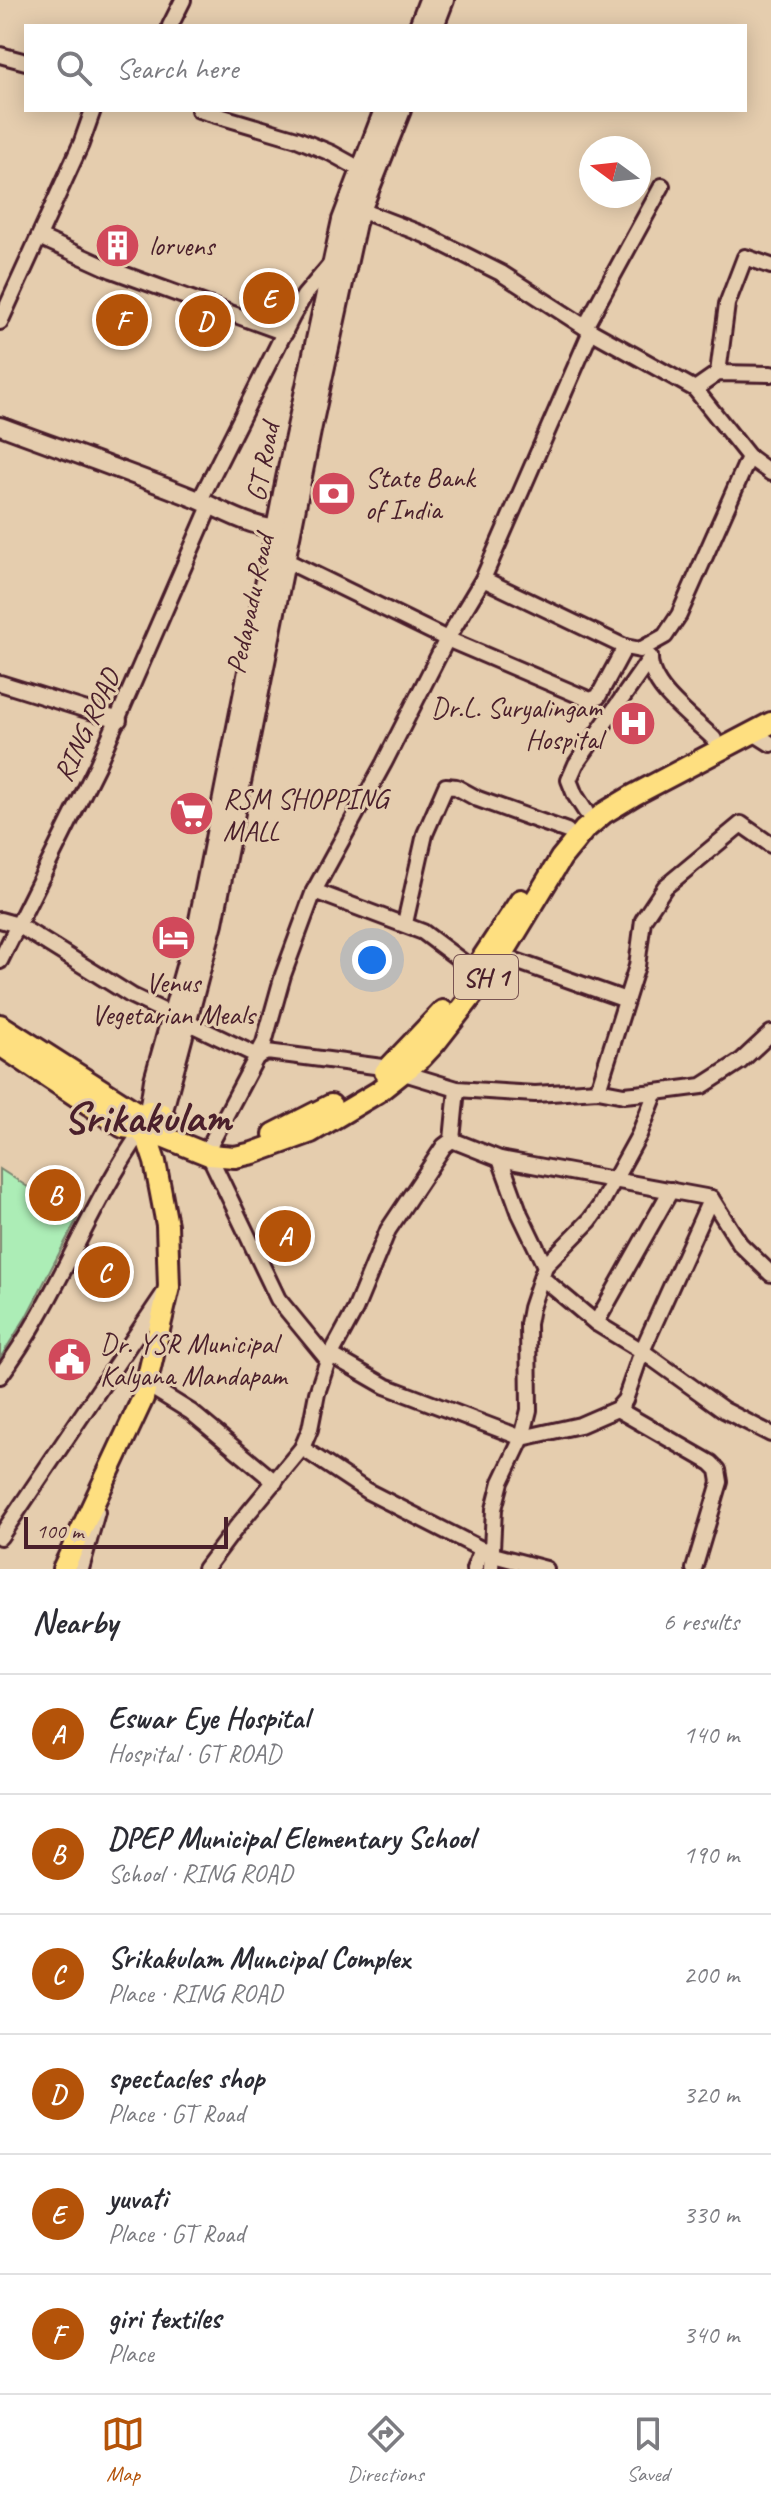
<!DOCTYPE html>
<html lang="en">
<head>
<meta charset="utf-8">
<style>
  body { margin:0; font-family:Caveat,sans-serif; background:#f2f2f3; color:#2b2b33 }
  .compass { position:absolute; left:579px; top:136px; width:72px; height:72px; border-radius:50%; background:#fff; box-shadow:0 4px 20px #0003; rotate:285deg }
  .scale { position:absolute; left:24px; bottom:20px; width:204px; box-sizing:border-box; padding-left:8px; border:4px solid #4a1f2b; border-top:0; font-size:22px; line-height:28px; white-space:nowrap; color:#4a1f2b; -webkit-text-stroke:6px #e5cdae; paint-order:stroke }
  .you { position:absolute; left:372px; top:960px; width:28px; height:28px; margin:-20px; border:6px solid #fff; border-radius:50%; background:#1a73e8; box-shadow:0 0 0 12px #1a73e833 }
  .badge { display:grid; place-items:center; width:52px; height:52px; border-radius:50%; background:#b45309; color:#fff; font-size:26px; font-weight:700 }
  .pin { position:absolute; translate:-50% -50%; border:4px solid #fff; box-shadow:0 2px 8px #0006 }
  .list { margin:0; padding:0; list-style:none }
  h2 { display:flex; justify-content:space-between; align-items:center; height:104px; margin:0; padding:0 32px; font-size:34px }
  h2 small { font-size:26px; font-weight:400; color:#7c7c81 }
  .list li { display:grid; grid-template-columns:52px 1fr auto; gap:24px; align-items:center; box-sizing:border-box; height:120px; padding:0 32px; border-top:2px solid #e1e1e2 }
  .list b { display:block; font-size:30px; white-space:nowrap }
  .list p { margin:0; font-size:26px; white-space:nowrap; color:#7c7c81 }
  .list em { font-size:26px; font-style:normal; color:#7c7c81 }
  .icon { flex:none; width:44px; height:44px; fill:none; stroke:currentColor; stroke-width:2; stroke-linecap:round; stroke-linejoin:round }
  .map { position:relative; flex:none; width:771px; height:1569px; overflow:hidden }
  .search { position:absolute; background:#fff; box-shadow:0 4px 20px #0003; left:24px; right:24px; top:24px; height:88px; display:flex; align-items:center; gap:20px; box-sizing:border-box; padding:0 28px; border-radius:0px; color:#7c7c81; font-size:30px }
  .sheet { height:824px; background:#fff }
  nav { display:flex; justify-content:space-around; align-items:center; box-sizing:border-box; height:112px; border-top:2px solid #e1e1e2; background:#fff; font-size:22px; color:#7c7c81 }
  nav a { display:grid; justify-items:center; gap:4px }
  nav .on { color:#b45309 }
  .map>svg:first-child { display:block }
  .garden { fill:#acedb6; stroke:#7b8670; stroke-width:2 }
  .lines { fill:none; stroke-linecap:round; stroke-linejoin:round }
  .minor-casing { stroke:#4a1f2b; stroke-width:20 }
  .tertiary-casing { stroke:#4a1f2b; stroke-width:22 }
  .secondary-casing { stroke:#4a1f2b; stroke-width:24 }
  .primary-casing { stroke:#4a1f2b; stroke-width:26 }
  .minor { stroke:#e5cdae; stroke-width:14 }
  .tertiary { stroke:#e5cdae; stroke-width:16 }
  .secondary { stroke:#e5cdae; stroke-width:18 }
  .primary { stroke:#fedf80; stroke-width:20 }
  .labels { text-anchor:middle; stroke-width:6; stroke-linejoin:round; paint-order:stroke }
  .shield { fill:#e5cdae; stroke:#785352; stroke-width:2 }
  .shield-label { font-size:26px; font-weight:bold; fill:#4a1f2b }
  .poi-label { font-size:28px; fill:#4a1f2b; stroke:#e5cdae; text-anchor:start }
  .street-label { font-size:28px; fill:#4a1f2b; stroke:#e5cdae }
  .town-label { font-size:44px; font-weight:bold; fill:#4a1f2b; stroke:#e5cdae }
</style>
</head>
<body>
<div class="map">
<svg width="771" height="1569" viewBox="0 0 771 1569">
  <rect width="100%" height="100%" fill="#e5cdae"/>
  <filter id="ink" filterUnits="userSpaceOnUse"><feTurbulence type="fractalNoise" baseFrequency=".0125" numOctaves="2"/><feDisplacementMap in="SourceGraphic" scale="16" xChannelSelector="R" yChannelSelector="G"/><feConvolveMatrix kernelMatrix="1 2 1 2 8 2 1 2 1" color-interpolation-filters="sRGB"/></filter>
  <g filter="url(#ink)">
    <!-- garden -->
    <polygon class="garden" points="0,1169 77,1219 26,1317 0,1358"/>
    <g class="lines">
      <defs>
        <g id="minor">
          <polyline points="170,26 183,0"/>
          <polyline points="0,55 26,62"/>
          <polyline points="199,110 297,139 331,153 360,169"/>
          <polyline points="352,207 425,235 501,273 591,331 695,389 749,457 771,473"/>
          <polyline points="39,237 112,270 285,333"/>
          <polyline points="0,322 81,144 93,110"/>
          <polyline points="585,327 662,186"/>
          <polyline points="718,373 727,304 745,257 771,266"/>
          <polyline points="695,389 718,373 771,374"/>
          <polyline points="200,500 292,317 304,296 331,264"/>
          <polyline points="287,561 447,639 590,700 598,697 625,647"/>
          <polyline points="483,579 591,331"/>
          <path d="M650,657C649,688 693,718 714,739"/>
          <polyline points="0,683 119,720"/>
          <polyline points="752,732 771,744"/>
          <polyline points="586,812 575,795 569,780 576,764 649,660"/>
          <polyline points="314,891 423,932 475,971"/>
          <polyline points="0,920 18,925 132,996 258,1056 267,1052 390,1068"/>
          <polyline points="405,923 425,834 446,786 456,787 478,799 567,831"/>
          <polyline points="496,954 626,1000"/>
          <polyline points="0,961 97,766 210,506"/>
          <polyline points="404,1073 457,1089 535,1094 598,1090 624,1095 656,1092 702,1086 741,1061 771,1033"/>
          <polyline points="598,1090 637,966 643,920 665,887 741,824 771,845"/>
          <polyline points="452,1140 500,1159 711,1198 642,1351 625,1400 617,1409 580,1425 522,1438 501,1482 494,1509 491,1569"/>
          <polyline points="210,1145 264,1043 283,975 314,891 384,763 447,639 483,579 625,647 640,650 665,636 679,615 749,457"/>
          <polyline points="209,1155 278,1299 328,1360"/>
          <polyline points="711,1198 740,1244 771,1274"/>
          <polyline points="545,1266 590,1220 600,1206 639,1135 656,1092"/>
          <polyline points="541,1277 596,1323 642,1351 724,1410 771,1434"/>
          <polyline points="596,1323 671,1190"/>
          <polyline points="331,1355 385,1386 522,1438 529,1410 528,1324 531,1308 545,1266 520,1214 500,1159"/>
          <path d="M0,1376C57,1300 87,1209 141,1132"/>
          <polyline points="146,1384 191,1412 275,1482"/>
          <polyline points="617,1409 711,1463 718,1470 720,1482 694,1569"/>
          <polyline points="302,1448 367,1491 493,1555 546,1569"/>
          <polyline points="0,1537 165,1292"/>
          <polyline points="81,1569 97,1512"/>
          <polyline points="205,1569 235,1529 302,1448 310,1429 317,1393 328,1360 355,1310 388,1230 444,1146 452,1140 457,1089"/>
          <polyline points="474,1569 482,1549"/>
        </g>
        <path id="tertiary" d="M0,426C65,450 131,473 196,499C223,510 257,532 288,528"/>
        <g id="secondary">
          <polyline points="419,26 429,0"/>
          <polyline points="434,26 444,0"/>
          <polyline points="149,1111 154,1080 199,920 286,478 342,220 384,110"/>
          <polyline points="162,1114 213,923 312,426 356,223 401,110"/>
        </g>
        <g id="primary">
          <polyline points="468,980 521,900"/>
          <polyline points="0,1025 142,1116"/>
          <polyline points="0,1045 123,1127 139,1129 147,1138 152,1140 165,1133 168,1123 162,1114 149,1111 142,1116 139,1129"/>
          <polyline points="385,1072 443,1011"/>
          <polyline points="274,1134 331,1105"/>
          <polyline points="162,1136 209,1155 235,1157 253,1153 311,1132 378,1092 421,1058 435,1043 496,965 561,858 584,830 604,813 634,795 771,723"/>
          <polyline points="63,1569 143,1398 169,1287 167,1225 155,1162 147,1138"/>
        </g>
      </defs>
      <!-- minor casing -->
      <use href="#minor" class="minor-casing"/>
      <!-- tertiary casing -->
      <use href="#tertiary" class="tertiary-casing"/>
      <!-- secondary casing -->
      <use href="#secondary" class="secondary-casing"/>
      <!-- primary casing -->
      <use href="#primary" class="primary-casing"/>
      <!-- minor -->
      <use href="#minor" class="minor"/>
      <!-- tertiary -->
      <use href="#tertiary" class="tertiary"/>
      <!-- secondary -->
      <use href="#secondary" class="secondary"/>
      <!-- primary -->
      <use href="#primary" class="primary"/>
    </g>
  </g>
  <!-- icons -->
  <defs>
    <symbol id="building-disc" viewBox="-11 -11 22 22"><circle r="9.5" fill="#d1495b" stroke="#e5cdae"/><path d="M-4-6H4V6H1V3H-1V6H-4ZM-2.5-4.3h1.7v1.8h-1.7ZM.8-4.3h1.7v1.8H.8ZM-2.5-1h1.7V.8h-1.7ZM.8-1h1.7V.8H.8Z" fill="#fff"/></symbol>
    <symbol id="bank-disc" viewBox="-11 -11 22 22"><circle r="9.5" fill="#d1495b" stroke="#e5cdae"/><path d="M-6-4H6V4H-6ZM0-2.3a2.3 2.3 0 1 0 0 4.6a2.3 2.3 0 1 0 0-4.6Z" fill="#fff"/></symbol>
    <symbol id="hospital-disc" viewBox="-11 -11 22 22"><circle r="9.5" fill="#d1495b" stroke="#e5cdae"/><path d="M-5-5h3v3.5h4V-5h3V5h-3V1.5h-4V5h-3Z" fill="#fff"/></symbol>
    <symbol id="supermarket-disc" viewBox="-11 -11 22 22"><circle r="9.5" fill="#d1495b" stroke="#e5cdae"/><path d="M-6-5.5h2.5l.6 2H6L4.5 2H-2.5L-4.4-4H-6ZM-1.5 3.2a1.3 1.3 0 1 0 .1 0ZM3 3.2a1.3 1.3 0 1 0 .1 0Z" fill="#fff"/></symbol>
    <symbol id="hotel-disc" viewBox="-11 -11 22 22"><circle r="9.5" fill="#d1495b" stroke="#e5cdae"/><path d="M-6-4.5h1.5V1H6V5H4.5V3h-9V5H-6ZM-4 0a1.8 1.8 0 1 1 3.6 0ZM.5 0V-2.5h3Q6-2.5 6 0Z" fill="#fff"/></symbol>
    <symbol id="civic-disc" viewBox="-11 -11 22 22"><circle r="9.5" fill="#d1495b" stroke="#e5cdae"/><path d="M-.6-6.5H3V-4.5H.6V-3L4-1V1h2V6H-6V1h2V-1L-.6-3ZM-1.2 2.5V6h2.4V2.5Z" fill="#fff"/></symbol>
  </defs>
  <g fill-rule="evenodd">
    <use href="#building-disc" x="92" y="220" width="51" height="51"/>
    <use href="#bank-disc" x="308" y="468" width="51" height="51"/>
    <use href="#hospital-disc" x="608" y="698" width="51" height="51"/>
    <use href="#supermarket-disc" x="166" y="788" width="51" height="51"/>
    <use href="#hotel-disc" x="148" y="912" width="51" height="51"/>
    <use href="#civic-disc" x="44" y="1334" width="51" height="51"/>
  </g>
  <g class="labels">
    <!-- shield labels -->
    <rect class="shield" x="454" y="955" width="64" height="44" rx="6"/>
    <g class="shield-label">
      <text x="486" y="986">SH 1</text>
    </g>
    <!-- poi labels -->
    <g class="poi-label">
      <text x="149" y="255">lorvens</text>
      <text x="365" y="487">State Bank<tspan x="365" dy="32">of India</tspan></text>
      <text x="602" y="717" text-anchor="end">Dr.L. Suryalingam<tspan x="602" dy="32">Hospital</tspan></text>
      <text x="223" y="808">RSM SHOPPING<tspan x="223" dy="32">MALL</tspan></text>
      <text x="173" y="992" text-anchor="middle">Venus<tspan x="173" dy="32">Vegetarian Meals</tspan></text>
      <text x="100" y="1353">Dr. YSR Municipal<tspan x="100" dy="32">Kalyana Mandapam</tspan></text>
    </g>
    <!-- street labels -->
    <g class="street-label">
      <text transform="translate(262 462) rotate(-79)" y="10">GT Road</text>
      <text transform="translate(249 604) rotate(-78)" y="10">Pedapadu Road</text>
      <text transform="translate(86 725) rotate(-65)" y="10">RING ROAD</text>
    </g>
    <!-- town labels -->
    <g class="town-label">
      <text x="147" y="1132">Srikakulam</text>
    </g>
  </g>
</svg>
<svg class="compass" viewBox="-18 -18 36 36"><path d="M0-13l5 13h-10z" fill="#e53935"/><path d="M0 13l5-13h-10z" fill="#7c7c81"/></svg>
<div class="scale">100 m</div>
<div class="you"></div>
<div class="pin badge" style="left:285px;top:1236px">A</div>
<div class="pin badge" style="left:55px;top:1195px">B</div>
<div class="pin badge" style="left:104px;top:1272px">C</div>
<div class="pin badge" style="left:205px;top:321px">D</div>
<div class="pin badge" style="left:269px;top:298px">E</div>
<div class="pin badge" style="left:122px;top:320px">F</div>
<div class="search"><svg class="icon" aria-label="search" viewBox="0 0 24 24"><circle cx="10" cy="10" r="6"/><path d="M15 15l6 6"/></svg>Search here</div>
</div>
<section class="sheet">
<h2>Nearby<small>6 results</small></h2>
<ul class="list">
<li><span class="badge">A</span><div><b>Eswar Eye Hospital</b><p>Hospital · GT ROAD</p></div><em>140 m</em></li>
<li><span class="badge">B</span><div><b>DPEP Municipal Elementary School</b><p>School · RING ROAD</p></div><em>190 m</em></li>
<li><span class="badge">C</span><div><b>Srikakulam Muncipal Complex</b><p>Place · RING ROAD</p></div><em>200 m</em></li>
<li><span class="badge">D</span><div><b>spectacles shop</b><p>Place · GT Road</p></div><em>320 m</em></li>
<li><span class="badge">E</span><div><b>yuvati</b><p>Place · GT Road</p></div><em>330 m</em></li>
<li><span class="badge">F</span><div><b>giri textiles</b><p>Place</p></div><em>340 m</em></li>
</ul>
</section>
<nav>
<a class="on"><svg class="icon" aria-label="map" viewBox="0 0 24 24"><path d="M3 6l6-2 6 2 6-2v14l-6 2-6-2-6 2zM9 4v14M15 6v14"/></svg>Map</a>
<a><svg class="icon" aria-label="directions" viewBox="0 0 24 24"><path d="M12 3l9 9-9 9-9-9zM9 14v-3h6M13 9l2 2-2 2"/></svg>Directions</a>
<a><svg class="icon" aria-label="saved" viewBox="0 0 24 24"><path d="M7 4h10v16l-5-4-5 4z"/></svg>Saved</a>
</nav>
</body>
</html>
